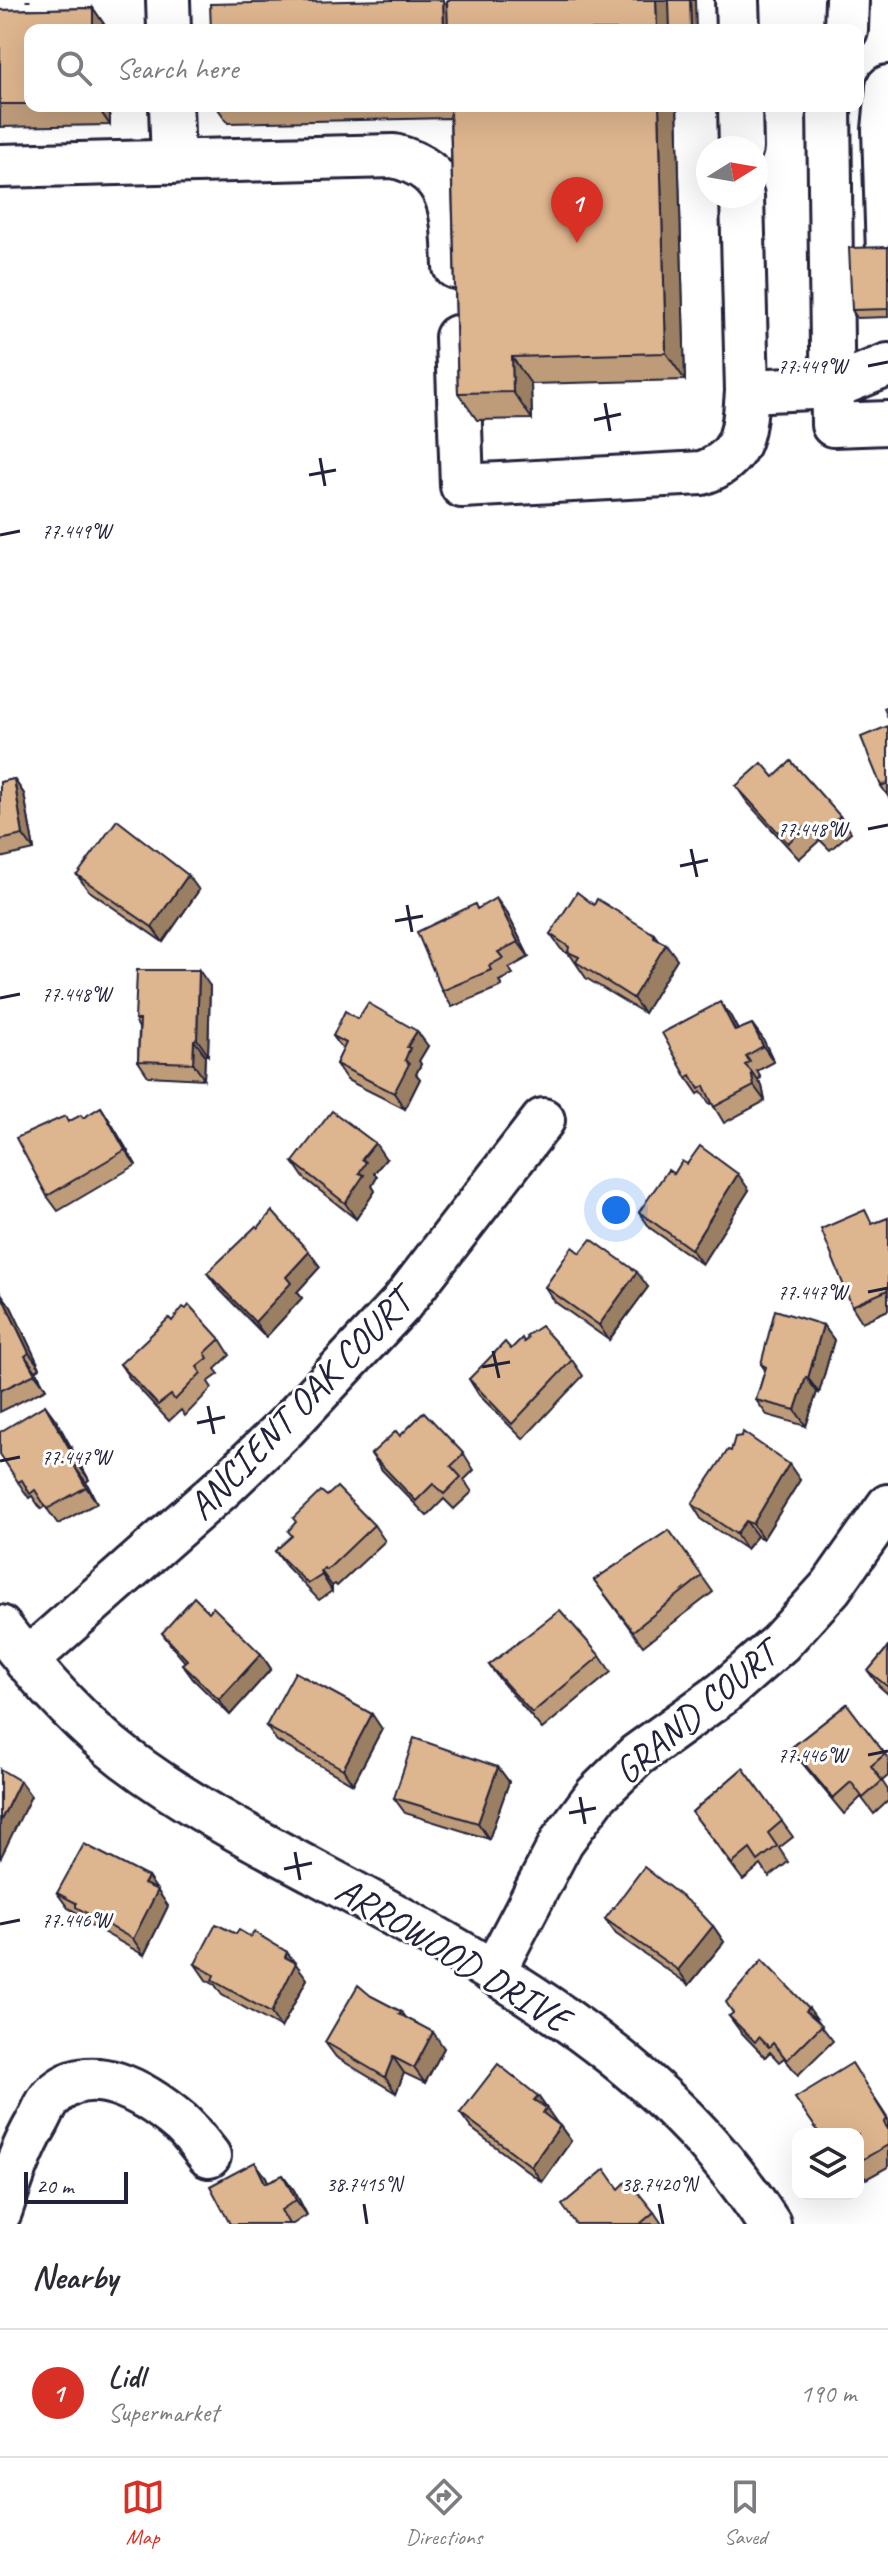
<!DOCTYPE html>
<html lang="en">
<head>
<meta charset="utf-8">
<style>
  body { margin:0; font-family:Caveat,sans-serif; background:#f2f2f3; color:#2b2b33 }
  .controls { position:absolute; right:24px; bottom:24px; display:grid; overflow:hidden; border-radius:16px; box-shadow:0 8px 32px #0002 }
  .controls button { width:72px; height:72px; display:grid; place-items:center; padding:0; border:0; border-bottom:2px solid #e1e1e2; background:#fff; color:#2b2b33; font:40px sans-serif }
  .compass { position:absolute; left:696px; top:136px; width:72px; height:72px; border-radius:50%; background:#fff; box-shadow:0 8px 32px #0002; rotate:79deg }
  .scale { position:absolute; left:24px; bottom:20px; width:104px; box-sizing:border-box; padding-left:8px; border:4px solid #22223b; border-top:0; font-size:22px; line-height:28px; white-space:nowrap; color:#22223b; -webkit-text-stroke:6px #fff; paint-order:stroke }
  .you { position:absolute; left:616px; top:1210px; width:28px; height:28px; margin:-20px; border:6px solid #fff; border-radius:50%; background:#1a73e8; box-shadow:0 0 0 12px #1a73e833 }
  .badge { display:grid; place-items:center; width:52px; height:52px; border-radius:50%; background:#d93025; color:#fff; font-size:26px; font-weight:700 }
  .pin { position:absolute; translate:-50% -66px; filter:drop-shadow(0 2px 4px #0008) }
  .pin::after { content:''; position:absolute; top:42px; width:28px; height:24px; background:inherit; clip-path:polygon(0 0,100% 0,50% 100%) }
  .list { margin:0; padding:0; list-style:none }
  h2 { display:flex; justify-content:space-between; align-items:center; height:104px; margin:0; padding:0 32px; font-size:34px }
  h2 small { font-size:26px; font-weight:400; color:#7c7c81 }
  .list li { display:grid; grid-template-columns:52px 1fr auto; gap:24px; align-items:center; box-sizing:border-box; height:128px; padding:0 32px; border-top:2px solid #e1e1e2 }
  .list b { display:block; font-size:30px; white-space:nowrap }
  .list p { margin:0; font-size:26px; white-space:nowrap; color:#7c7c81 }
  .list em { font-size:26px; font-style:normal; color:#7c7c81 }
  .icon { flex:none; width:44px; height:44px; fill:none; stroke:currentColor; stroke-width:2; stroke-linecap:round; stroke-linejoin:round }
  .map { position:relative; flex:none; width:888px; height:2224px; overflow:hidden }
  .search { position:absolute; background:#fff; box-shadow:0 8px 32px #0002; left:24px; right:24px; top:24px; height:88px; display:flex; align-items:center; gap:20px; box-sizing:border-box; padding:0 28px; border-radius:16px; color:#7c7c81; font-size:30px }
  .sheet { height:232px; background:#fff }
  nav { display:flex; justify-content:space-around; align-items:center; box-sizing:border-box; height:112px; border-top:2px solid #e1e1e2; background:#fff; font-size:22px; color:#7c7c81 }
  nav a { display:grid; justify-items:center; gap:4px }
  nav .on { color:#d93025 }
  .map>svg:first-child { display:block }
  .lines { fill:none; stroke-linecap:round; stroke-linejoin:round }
  .minor-casing { stroke:#22223b; stroke-width:48 }
  .path { stroke:#22223b; stroke-width:5; stroke-dasharray:2 6; stroke-linecap:butt }
  .minor { stroke:#fff; stroke-width:42 }
  .wall { fill:#be9c7a; stroke:#22223b; stroke-width:2 }
  .shaded-wall { fill:#9b7f63; stroke:#22223b; stroke-width:2 }
  .building { fill:#ddb58e; stroke:#22223b; stroke-width:2 }
  .ticks { fill:none; stroke:#22223b; stroke-width:3 }
  .labels { text-anchor:middle; stroke-width:6; stroke-linejoin:round; paint-order:stroke }
  .street-label { font-size:38px; fill:#22223b; stroke:#fff }
  .ticks-label { font-size:20px; text-anchor:middle; fill:#22223b; stroke:#fff; stroke-width:6; stroke-linejoin:round; paint-order:stroke }
</style>
</head>
<body>
<div class="map">
<svg width="888" height="2224" viewBox="0 0 888 2224">
  <rect width="100%" height="100%" fill="#fff"/>
  <filter id="ink" filterUnits="userSpaceOnUse"><feTurbulence type="fractalNoise" baseFrequency=".0125" numOctaves="2"/><feDisplacementMap in="SourceGraphic" scale="16" xChannelSelector="R" yChannelSelector="G"/><feConvolveMatrix kernelMatrix="1 2 1 2 8 2 1 2 1" color-interpolation-filters="sRGB"/></filter>
  <g filter="url(#ink)">
    <g class="lines">
      <defs>
        <g id="minor">
          <polyline points="168,0 169,30"/>
          <polyline points="737,0 738,30"/>
          <polyline points="846,30 847,0"/>
          <polyline points="888,87 884,130 888,254"/>
          <polyline points="171,106 173,162"/>
          <polyline points="740,106 741,148"/>
          <polyline points="829,106 833,425 888,423"/>
          <path d="M0,166L394,156C455,171 453,216 455,267"/>
          <path d="M457,337L462,486L702,473C744,458 744,431 747,391L742,196"/>
          <polyline points="747,391 833,387 888,365"/>
          <path d="M0,1627C36,1674 78,1722 125,1758C183,1802 247,1836 311,1870C480,1960 664,2057 769,2224"/>
          <polyline points="26,1661 223,1487 286,1427 401,1304 543,1120"/>
          <polyline points="494,1971 562,1841 596,1795 637,1755 723,1693 780,1643 831,1587 888,1506"/>
          <path d="M0,2212C11,2180 21,2150 38,2121C42,2114 45,2105 50,2099C88,2056 147,2094 181,2123C191,2132 200,2145 209,2156"/>
        </g>
      </defs>
      <!-- minor casing -->
      <use href="#minor" class="minor-casing"/>
      <!-- path -->
      <polyline class="path" points="28,0 28,11"/>
      <!-- minor -->
      <use href="#minor" class="minor"/>
    </g>
    <!-- wall -->
    <g class="wall">
      <polygon points="93,8 108,30 30,30 30,106 110,106 110,125 0,127 0,10"/>
      <polygon points="216,106 677,106 685,380 531,384 532,419 477,420 458,393 450,118 228,123"/>
      <polygon points="888,247 888,317 857,318 852,310"/>
      <polygon points="888,726 888,796 881,786"/>
      <polygon points="774,777 840,816 851,832 830,850 820,840 799,859 747,802 736,786"/>
      <polygon points="14,779 24,794 34,850 0,858 0,782"/>
      <polygon points="77,875 199,890 163,942 88,890"/>
      <polygon points="594,905 658,940 677,959 644,1013 586,978 571,956 561,949 550,934"/>
      <polygon points="478,908 507,913 529,957 509,968 513,974 499,981 502,986 452,1007 442,991"/>
      <polygon points="210,986 208,1055 205,1055 204,1079 148,1076 138,1061 139,1028 135,1020"/>
      <polygon points="731,1017 738,1030 752,1024 763,1039 774,1062 757,1071 761,1078 757,1080 762,1086 765,1101 724,1123 712,1103 710,1104 701,1092 698,1094 687,1078"/>
      <polygon points="358,1019 428,1046 419,1061 421,1064 416,1074 420,1079 405,1109 347,1080 336,1064 343,1050 333,1036"/>
      <polygon points="101,1107 111,1123 136,1165 58,1211 47,1196 65,1116 69,1122 83,1118"/>
      <polygon points="386,1159 374,1173 377,1177 372,1186 375,1191 356,1219 304,1178 293,1162"/>
      <polygon points="674,1174 749,1190 702,1264 650,1228 639,1212"/>
      <polygon points="888,1218 888,1310 862,1322 852,1306 875,1223"/>
      <polygon points="309,1252 320,1267 297,1292 302,1298 266,1337 218,1288 207,1273"/>
      <polygon points="580,1253 648,1287 609,1340 555,1302 545,1287"/>
      <polygon points="0,1292 11,1307 40,1368 36,1371 46,1389 0,1412"/>
      <polygon points="823,1325 834,1340 819,1393 817,1392 806,1426 767,1415 756,1400 765,1370 761,1364"/>
      <polygon points="220,1339 230,1355 215,1369 219,1374 208,1382 212,1388 185,1416 181,1410 169,1421 130,1379 120,1364"/>
      <polygon points="524,1341 572,1360 583,1376 523,1439 479,1395 469,1379"/>
      <polygon points="56,1420 89,1480 86,1482 97,1503 58,1524 45,1506 41,1509 32,1496 29,1498 18,1482"/>
      <polygon points="400,1436 464,1454 474,1470 464,1480 472,1492 454,1509 444,1499 427,1516 382,1470 371,1454"/>
      <polygon points="731,1451 800,1480 763,1539 757,1536 746,1549 702,1520 692,1504"/>
      <polygon points="327,1496 374,1525 385,1541 337,1586 335,1584 332,1586 332,1591 319,1600 286,1566 275,1551 291,1536"/>
      <polygon points="669,1530 713,1592 643,1646 594,1580"/>
      <polygon points="209,1612 261,1654 271,1669 230,1715 193,1679 182,1664 185,1662 173,1648 162,1633"/>
      <polygon points="888,1647 888,1694 879,1686 868,1671"/>
      <polygon points="600,1656 611,1672 542,1729 500,1680 489,1665"/>
      <polygon points="847,1704 888,1758 888,1776 882,1781 888,1790 888,1801 874,1814 861,1797 844,1814 802,1763 791,1748"/>
      <polygon points="266,1726 382,1729 353,1784 277,1741"/>
      <polygon points="498,1767 509,1782 489,1839 405,1813 394,1798"/>
      <polygon points="743,1768 793,1837 779,1848 788,1862 769,1877 761,1865 743,1880 692,1812"/>
      <polygon points="148,1877 168,1906 144,1955 87,1923 81,1915 68,1908 57,1893"/>
      <polygon points="605,1919 713,1926 724,1942 689,1985 616,1934"/>
      <polygon points="294,1962 307,1979 281,2028 222,1995 215,1985 206,1980 195,1964"/>
      <polygon points="371,1996 402,2012 407,2019 444,2048 425,2083 404,2073 396,2093 336,2057 325,2042"/>
      <polygon points="729,2016 819,2023 833,2041 798,2075 784,2058 779,2062 770,2052 765,2057 740,2031"/>
      <polygon points="862,2079 888,2119 888,2167 866,2179 858,2168 858,2134"/>
      <polygon points="538,2096 556,2122 560,2126 571,2141 542,2182 471,2128 460,2113"/>
      <polygon points="283,2175 294,2190 307,2215 293,2224 230,2224 266,2177 268,2182"/>
      <polygon points="654,2212 662,2224 576,2224"/>
    </g>
    <!-- shaded-wall -->
    <g class="shaded-wall">
      <polygon points="443,0 458,21 458,30 444,30"/>
      <polygon points="656,0 668,0 675,10 675,30 657,30"/>
      <polygon points="690,0 695,0 696,30 691,30"/>
      <polygon points="93,8 108,30 93,30"/>
      <polygon points="97,106 110,106 110,125"/>
      <polygon points="659,106 677,106 685,380 666,353"/>
      <polygon points="512,357 531,384 532,419 513,392"/>
      <polygon points="14,779 24,794 34,850 23,835"/>
      <polygon points="188,875 199,890 163,942 152,927"/>
      <polygon points="496,898 507,913 529,957 518,942"/>
      <polygon points="654,934 664,948 666,944 677,959 644,1013 633,998"/>
      <polygon points="199,970 210,986 208,1055 197,1039"/>
      <polygon points="720,1002 731,1017 746,1046 735,1031"/>
      <polygon points="752,1024 763,1039 774,1062 763,1046"/>
      <polygon points="417,1031 428,1046 419,1061 421,1064 416,1074 420,1079 405,1109 394,1093 405,1060 407,1047"/>
      <polygon points="194,1040 205,1055 204,1079 193,1063"/>
      <polygon points="751,1071 762,1086 765,1101 754,1086"/>
      <polygon points="101,1107 111,1123 136,1165 125,1150"/>
      <polygon points="375,1143 386,1159 374,1173 377,1177 372,1186 375,1191 356,1219 345,1203 359,1173 362,1159"/>
      <polygon points="738,1174 749,1190 702,1264 691,1249"/>
      <polygon points="309,1252 320,1267 297,1292 302,1298 266,1337 255,1322 286,1277"/>
      <polygon points="637,1272 648,1287 609,1340 599,1325"/>
      <polygon points="0,1292 11,1307 40,1368 29,1353"/>
      <polygon points="823,1325 834,1340 819,1393 808,1378"/>
      <polygon points="25,1356 36,1371 46,1389 35,1374"/>
      <polygon points="806,1377 817,1392 806,1426 795,1410"/>
      <polygon points="45,1405 56,1420 89,1480 78,1464"/>
      <polygon points="789,1464 800,1480 763,1539 753,1524"/>
      <polygon points="75,1467 86,1482 97,1503 86,1487"/>
      <polygon points="746,1521 757,1536 746,1549 736,1534"/>
      <polygon points="321,1571 332,1586 332,1591 322,1575"/>
      <polygon points="261,1654 271,1669 230,1715 219,1700"/>
      <polygon points="372,1714 382,1729 353,1784 343,1769"/>
      <polygon points="498,1767 509,1782 489,1839 478,1823"/>
      <polygon points="20,1781 31,1796 0,1859 0,1822"/>
      <polygon points="148,1877 168,1906 144,1955 133,1939 144,1884"/>
      <polygon points="713,1926 724,1942 689,1985 678,1970"/>
      <polygon points="287,1952 307,1979 281,2028 271,2013"/>
      <polygon points="809,2008 820,2023 806,2011"/>
      <polygon points="433,2032 444,2048 425,2083 414,2068"/>
      <polygon points="393,2057 404,2073 396,2093 385,2077"/>
      <polygon points="538,2096 557,2123 554,2128 534,2100"/>
      <polygon points="560,2126 571,2141 542,2182 531,2166"/>
      <polygon points="255,2162 266,2177 276,2198 265,2183"/>
      <polygon points="283,2175 294,2190 307,2215 296,2200"/>
    </g>
    <!-- building -->
    <g class="building">
      <polygon points="392,0 443,0 444,30 211,30 210,4"/>
      <polygon points="447,0 656,0 657,30 448,30"/>
      <polygon points="668,0 690,0 691,30 670,30 669,2"/>
      <polygon points="93,8 93,30 30,30 30,104 0,104 0,10"/>
      <polygon points="450,106 659,106 666,353 512,357 513,392 458,393"/>
      <polygon points="888,247 888,309 852,310 849,248"/>
      <polygon points="888,706 888,718 884,708"/>
      <polygon points="888,726 888,783 881,786 861,737"/>
      <polygon points="791,761 840,816 819,835 809,824 788,843 736,786 762,763 774,777"/>
      <polygon points="14,779 23,835 0,840 0,782"/>
      <polygon points="117,820 188,875 152,927 77,875"/>
      <polygon points="577,892 594,905 597,899 654,934 654,938 666,944 633,998 576,962 579,957 568,952 569,947 550,934"/>
      <polygon points="496,898 518,942 498,952 503,958 489,966 491,970 442,991 417,932 475,904 477,909"/>
      <polygon points="137,970 199,970 197,1039 194,1040 193,1063 138,1061 140,1020 135,1020"/>
      <polygon points="720,1002 735,1031 752,1024 763,1046 746,1056 750,1062 745,1065 751,1071 754,1086 714,1107 704,1086 699,1089 691,1075 687,1078 662,1033"/>
      <polygon points="368,1003 417,1031 407,1047 410,1048 405,1060 409,1064 394,1093 336,1064 346,1043 333,1036 345,1011 358,1019"/>
      <polygon points="101,1107 125,1150 47,1196 16,1138 65,1116 68,1122 81,1115 83,1118"/>
      <polygon points="332,1111 375,1143 362,1159 366,1162 359,1173 364,1175 345,1203 293,1162"/>
      <polygon points="700,1146 738,1174 691,1249 639,1212 668,1170 674,1174 682,1161 687,1164"/>
      <polygon points="865,1210 872,1224 888,1218 888,1290 852,1306 821,1229"/>
      <polygon points="272,1211 309,1252 286,1277 291,1283 255,1322 207,1273 256,1226 258,1228"/>
      <polygon points="591,1239 637,1272 599,1325 545,1287 572,1247 580,1253"/>
      <polygon points="0,1292 29,1353 25,1356 35,1374 0,1391"/>
      <polygon points="189,1305 220,1339 205,1353 208,1358 197,1367 201,1373 175,1400 171,1395 158,1405 120,1364 169,1318 172,1321 183,1307 186,1309"/>
      <polygon points="775,1310 823,1325 808,1378 806,1377 795,1410 756,1400 766,1367 761,1364"/>
      <polygon points="541,1326 572,1360 512,1424 469,1379 505,1342 511,1349 522,1338 524,1342 528,1338 526,1336"/>
      <polygon points="45,1405 78,1464 75,1467 86,1487 47,1509 35,1490 30,1494 22,1480 18,1482 0,1454 0,1432"/>
      <polygon points="424,1412 464,1454 451,1466 461,1477 444,1494 433,1484 416,1501 371,1454 396,1431 400,1436"/>
      <polygon points="743,1432 789,1464 753,1524 746,1521 736,1534 692,1504 728,1450 731,1451 735,1437 742,1436"/>
      <polygon points="337,1487 374,1525 327,1570 324,1568 321,1571 322,1575 308,1584 275,1551 292,1536 288,1531 296,1522 293,1518 321,1491 327,1496"/>
      <polygon points="669,1530 702,1576 633,1631 594,1580"/>
      <polygon points="194,1597 209,1612 213,1607 261,1654 219,1700 182,1664 187,1660 162,1633"/>
      <polygon points="560,1610 600,1656 532,1713 489,1665"/>
      <polygon points="888,1647 888,1687 868,1671"/>
      <polygon points="295,1672 372,1714 343,1769 266,1726"/>
      <polygon points="847,1704 885,1754 871,1766 882,1781 863,1798 851,1782 833,1798 791,1748"/>
      <polygon points="414,1738 498,1767 478,1823 394,1798"/>
      <polygon points="743,1768 782,1821 768,1833 777,1846 758,1861 750,1849 732,1864 692,1812"/>
      <polygon points="0,1769 20,1781 0,1822"/>
      <polygon points="84,1844 148,1877 144,1884 158,1890 133,1939 76,1907 76,1903 57,1893"/>
      <polygon points="644,1867 696,1908 713,1926 678,1970 605,1919"/>
      <polygon points="216,1924 236,1934 239,1930 251,1937 254,1932 287,1952 285,1957 296,1963 271,2013 212,1980 214,1975 195,1964"/>
      <polygon points="762,1960 809,2008 806,2011 822,2025 787,2060 773,2043 769,2047 759,2037 755,2042 729,2016 733,2013 726,2002"/>
      <polygon points="358,1985 371,1996 402,2012 399,2014 433,2032 414,2068 393,2057 385,2077 325,2042"/>
      <polygon points="852,2063 887,2119 884,2123 888,2129 888,2145 858,2162 858,2134 820,2134 795,2098"/>
      <polygon points="498,2064 538,2096 534,2100 546,2108 543,2113 560,2126 531,2166 460,2113"/>
      <polygon points="255,2162 265,2183 283,2175 296,2200 281,2210 289,2224 230,2224 210,2186"/>
      <polygon points="605,2169 619,2189 628,2180 654,2212 640,2224 576,2224 562,2205"/>
    </g>
  </g>
  <!-- ticks -->
  <path class="ticks" d="M868,366L888,362M605,403L610,431M594,420L621,414M320,458L325,486M309,475L336,470M0,535L20,531M868,829L888,825M691,849L697,877M680,866L708,860M407,905L412,932M395,921L423,916M0,998L20,994M868,1292L888,1288M493,1351L499,1378M482,1367L510,1362M208,1406L214,1434M197,1423L225,1417M0,1461L20,1457M868,1755L888,1751M580,1797L585,1824M569,1813L596,1808M295,1852L300,1880M284,1869L312,1863M0,1924L20,1920M364,2204L367,2224M659,2204L663,2224"/>
  <g class="labels">
    <!-- street labels -->
    <g class="street-label">
      <text transform="translate(299 1404) rotate(-46)" y="13">ANCIENT OAK COURT</text>
      <text transform="translate(695 1712) rotate(-40)" y="13">GRAND COURT</text>
      <text transform="translate(453 1954) rotate(31)" y="13">ARROWOOD DRIVE</text>
    </g>
  </g>
  <g class="ticks-label">
    <text x="812" y="373">77.449°W</text>
    <text x="76" y="538">77.449°W</text>
    <text x="812" y="836">77.448°W</text>
    <text x="76" y="1001">77.448°W</text>
    <text x="812" y="1299">77.447°W</text>
    <text x="76" y="1464">77.447°W</text>
    <text x="812" y="1762">77.446°W</text>
    <text x="76" y="1927">77.446°W</text>
    <text x="364" y="2191">38.7415°N</text>
    <text x="659" y="2191">38.7420°N</text>
  </g>
</svg>
<div class="controls">
<button><svg class="icon" aria-label="layers" viewBox="0 0 24 24"><path d="M12 4l9 5-9 5-9-5zM3 14l9 5 9-5"/></svg></button>
</div>
<svg class="compass" viewBox="-18 -18 36 36"><path d="M0-13l5 13h-10z" fill="#e53935"/><path d="M0 13l5-13h-10z" fill="#7c7c81"/></svg>
<div class="scale">20 m</div>
<div class="you"></div>
<div class="pin badge" style="left:577px;top:243px">1</div>
<div class="search"><svg class="icon" aria-label="search" viewBox="0 0 24 24"><circle cx="10" cy="10" r="6"/><path d="M15 15l6 6"/></svg>Search here</div>
</div>
<section class="sheet">
<h2>Nearby<small></small></h2>
<ul class="list">
<li><span class="badge">1</span><div><b>Lidl</b><p>Supermarket</p></div><em>190 m</em></li>
</ul>
</section>
<nav>
<a class="on"><svg class="icon" aria-label="map" viewBox="0 0 24 24"><path d="M3 6l6-2 6 2 6-2v14l-6 2-6-2-6 2zM9 4v14M15 6v14"/></svg>Map</a>
<a><svg class="icon" aria-label="directions" viewBox="0 0 24 24"><path d="M12 3l9 9-9 9-9-9zM9 14v-3h6M13 9l2 2-2 2"/></svg>Directions</a>
<a><svg class="icon" aria-label="saved" viewBox="0 0 24 24"><path d="M7 4h10v16l-5-4-5 4z"/></svg>Saved</a>
</nav>
</body>
</html>
